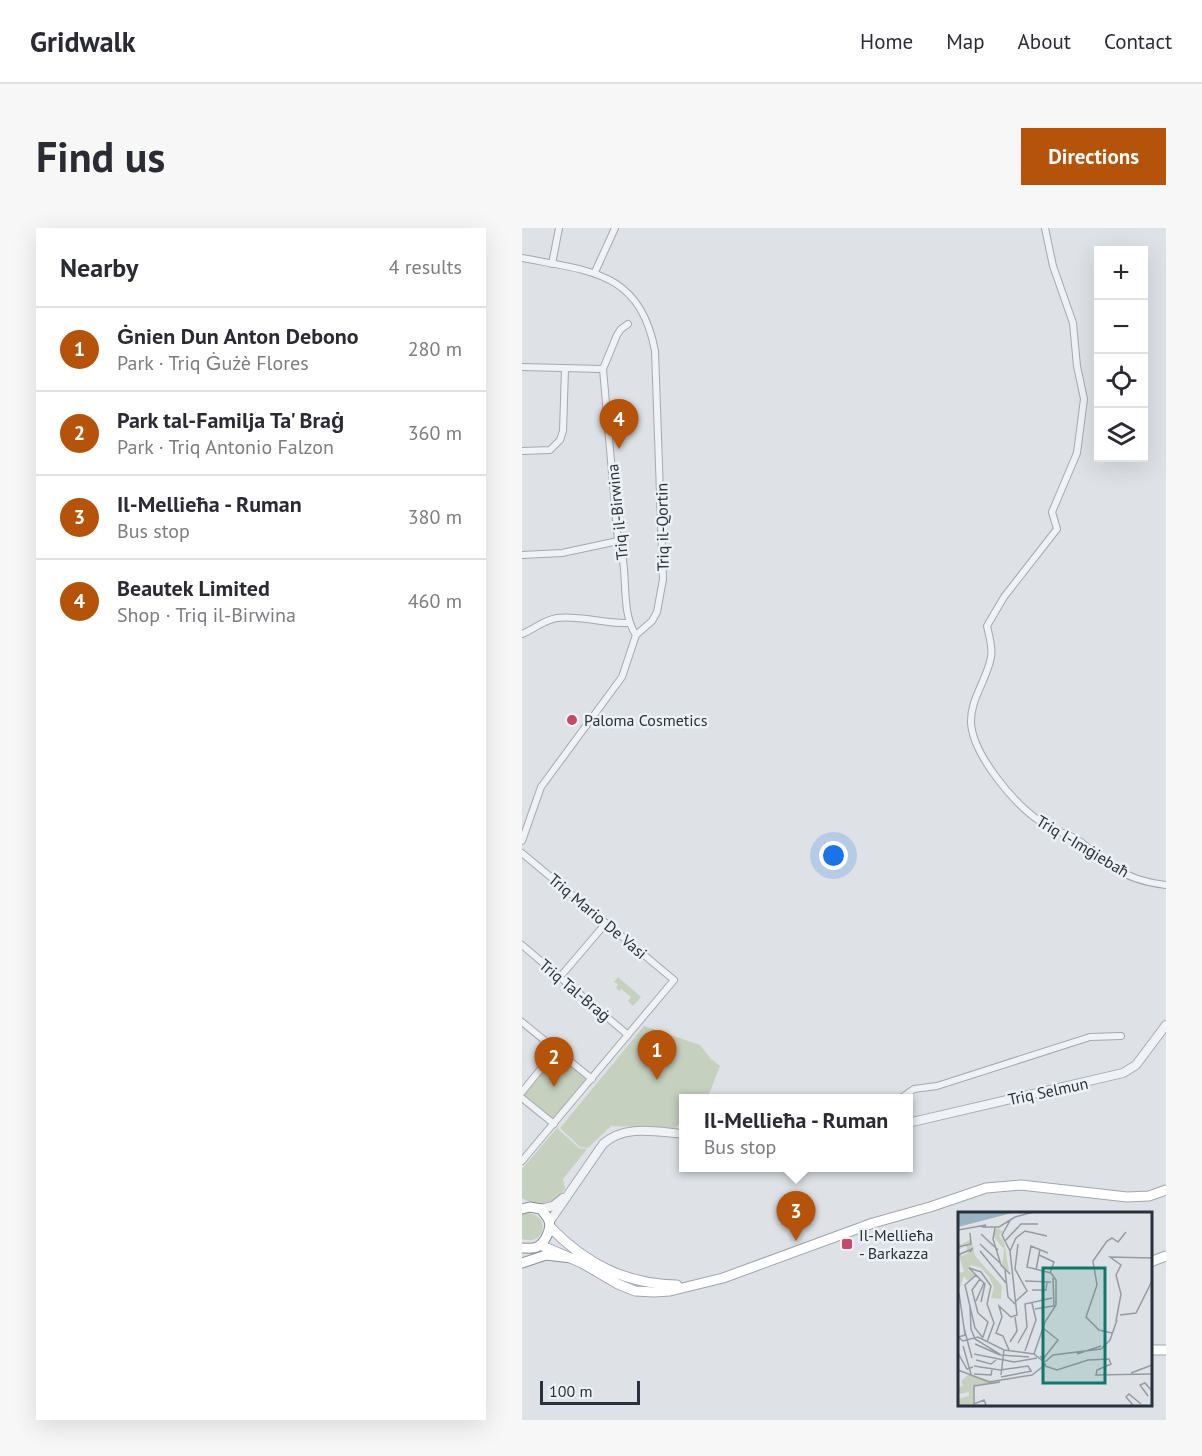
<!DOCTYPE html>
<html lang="en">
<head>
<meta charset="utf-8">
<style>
  body { margin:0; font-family:"PT Sans",sans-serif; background:#f7f7f7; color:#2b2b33 }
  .controls { position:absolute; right:18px; top:18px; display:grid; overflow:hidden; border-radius:0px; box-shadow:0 6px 24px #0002 }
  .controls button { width:54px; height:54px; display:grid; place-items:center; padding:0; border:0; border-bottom:2px solid #e1e1e2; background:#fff; color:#2b2b33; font:30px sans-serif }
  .scale { position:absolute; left:18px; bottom:15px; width:100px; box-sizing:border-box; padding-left:6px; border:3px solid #28313c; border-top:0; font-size:16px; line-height:21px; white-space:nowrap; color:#28313c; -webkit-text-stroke:4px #edf1f4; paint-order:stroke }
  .you { position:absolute; left:312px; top:628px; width:21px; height:21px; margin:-15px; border:4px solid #fff; border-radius:50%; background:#1a73e8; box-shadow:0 0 0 9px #1a73e833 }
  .badge { display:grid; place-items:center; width:39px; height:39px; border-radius:50%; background:#b45309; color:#fff; font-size:20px; font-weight:700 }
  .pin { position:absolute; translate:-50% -50px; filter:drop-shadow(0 2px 3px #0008) }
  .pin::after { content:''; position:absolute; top:32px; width:21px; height:18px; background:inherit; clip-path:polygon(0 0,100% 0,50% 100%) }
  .popup { position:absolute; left:157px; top:866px; width:234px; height:78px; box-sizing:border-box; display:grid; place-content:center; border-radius:0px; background:#fff; filter:drop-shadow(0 2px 4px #0005); font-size:20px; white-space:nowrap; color:#7c7c81 }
  .popup b { font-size:22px; color:#2b2b33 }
  .popup::after { content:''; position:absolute; left:50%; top:100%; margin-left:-12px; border:12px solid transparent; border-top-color:#fff }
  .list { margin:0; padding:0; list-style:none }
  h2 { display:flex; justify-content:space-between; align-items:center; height:78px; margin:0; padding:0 24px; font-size:26px }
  h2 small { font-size:20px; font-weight:400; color:#7c7c81 }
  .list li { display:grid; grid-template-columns:39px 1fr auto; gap:18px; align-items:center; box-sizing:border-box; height:84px; padding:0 24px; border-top:2px solid #e1e1e2 }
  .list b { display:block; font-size:22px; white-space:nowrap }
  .list p { margin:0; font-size:20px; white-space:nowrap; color:#7c7c81 }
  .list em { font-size:20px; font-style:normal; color:#7c7c81 }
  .icon { flex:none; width:33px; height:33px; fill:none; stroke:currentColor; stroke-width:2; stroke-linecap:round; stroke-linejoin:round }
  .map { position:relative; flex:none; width:644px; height:1192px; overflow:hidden; border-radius:0px }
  header { display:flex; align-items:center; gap:36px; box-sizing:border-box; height:84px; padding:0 30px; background:#fff; border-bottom:2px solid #e1e1e2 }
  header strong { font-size:28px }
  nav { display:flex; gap:33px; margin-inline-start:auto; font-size:21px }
  .intro { display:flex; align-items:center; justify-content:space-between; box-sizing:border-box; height:144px; padding:0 36px }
  h1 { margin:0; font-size:42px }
  .button { padding:15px 27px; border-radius:0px; background:#b45309; color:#fff; font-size:21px; font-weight:700 }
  main { display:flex; gap:36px; padding:0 36px }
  aside { flex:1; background:#fff; border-radius:0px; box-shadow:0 6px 24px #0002 }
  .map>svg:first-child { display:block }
  .green { fill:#c5d0bf }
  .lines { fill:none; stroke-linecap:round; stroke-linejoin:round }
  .minor-casing { stroke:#a4a9b0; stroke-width:8 }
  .tertiary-casing { stroke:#a4a9b0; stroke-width:10 }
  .primary-casing { stroke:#9ea7b1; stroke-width:11 }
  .trunk-casing { stroke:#86919c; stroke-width:11 }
  .minor { stroke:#f0f2f5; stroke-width:6 }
  .tertiary { stroke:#f0f2f5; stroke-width:8 }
  .primary { stroke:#fff; stroke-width:9 }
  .trunk { stroke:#fff; stroke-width:9 }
  .poi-dot { fill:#c54968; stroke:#edf1f4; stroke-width:2 }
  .labels { text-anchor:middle; stroke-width:5; stroke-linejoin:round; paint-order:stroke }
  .street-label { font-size:16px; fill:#28313c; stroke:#edf1f4 }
  .poi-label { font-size:16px; fill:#28313c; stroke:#edf1f4; text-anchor:start }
  .inset-road { fill:none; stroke:#959ba2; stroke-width:1.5 }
  .view { fill:#0f766e; fill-opacity:0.15; stroke:#0f766e; stroke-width:3 }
  .inset-edge { fill:none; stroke:#28313c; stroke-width:3 }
</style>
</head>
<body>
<header>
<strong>Gridwalk</strong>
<nav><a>Home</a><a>Map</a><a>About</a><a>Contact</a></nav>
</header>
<div class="intro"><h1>Find us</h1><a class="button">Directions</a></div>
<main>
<aside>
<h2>Nearby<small>4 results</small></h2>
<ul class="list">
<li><span class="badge">1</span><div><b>Ġnien Dun Anton Debono</b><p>Park · Triq Ġużè Flores</p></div><em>280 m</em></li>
<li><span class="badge">2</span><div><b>Park tal-Familja Ta' Braġ</b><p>Park · Triq Antonio Falzon</p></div><em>360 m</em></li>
<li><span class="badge">3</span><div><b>Il-Mellieħa - Ruman</b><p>Bus stop</p></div><em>380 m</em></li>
<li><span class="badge">4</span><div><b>Beautek Limited</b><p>Shop · Triq il-Birwina</p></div><em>460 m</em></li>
</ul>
</aside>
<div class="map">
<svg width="644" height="1192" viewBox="0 0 644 1192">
  <rect width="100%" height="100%" fill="#dee2e6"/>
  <!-- green -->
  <g class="green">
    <polygon points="96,749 119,769 111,778 106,773 109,769 99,761 97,763 94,760 96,756 92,754"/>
    <polygon points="122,798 178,817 189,831 198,838 187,866 182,870 162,870 161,891 153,900 89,898 66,920 58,919 38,900"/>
    <polygon points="38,829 65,850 30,892 0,868 31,830"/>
    <path d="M35,900L57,920L65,921L41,951L43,961C31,976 18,982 0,970V941Z"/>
    <path d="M6,985C30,988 22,1019 0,1011V986Z"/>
  </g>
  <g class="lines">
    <defs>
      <g id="minor">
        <path d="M523,0L531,38L551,95L555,138L562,171L555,225L530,284L535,301L482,369L465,398C467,408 471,419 469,429C465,452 448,471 449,495C451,527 493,577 519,594C530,602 544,605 556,612C567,619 576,631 588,638C604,648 625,655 644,657"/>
        <path d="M0,30C68,43 118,43 133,123L141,351L135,384L130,393L114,407L100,449L19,559L0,613"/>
        <polyline points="30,36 37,0"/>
        <polyline points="73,44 93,0"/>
        <path d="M106,96L99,101L95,107L81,141L96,313C108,341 97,382 114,407"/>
        <polyline points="0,139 81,141"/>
        <polyline points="0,223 28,222 38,212 41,203 43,141"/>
        <polyline points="0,327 40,325 96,313"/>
        <path d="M0,406C12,401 22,392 35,390C58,387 83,396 106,395"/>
        <polyline points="0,625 152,752 0,933"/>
        <polyline points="0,717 106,807"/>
        <polyline points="38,749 84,695"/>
        <polyline points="0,794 70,851"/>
        <polyline points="0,864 34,822"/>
        <polyline points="0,870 32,896"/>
        <polyline points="379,870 392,861 415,858 568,809 599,808"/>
      </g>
      <g id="tertiary">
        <polyline points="386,895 601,845 614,837 644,797"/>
        <polyline points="19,981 31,978 41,970"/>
        <path d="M28,993L81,916C103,896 135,904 162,906"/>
      </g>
      <g id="primary">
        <path d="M28,999C64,1036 103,1056 155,1057"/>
        <polyline points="18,1017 60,1035 96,1056 113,1063 132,1064 148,1063 201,1050 351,995 408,979 464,960 499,957 605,969 627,968 644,962"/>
        <polyline points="628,1034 644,1028"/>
        <polyline points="628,1122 644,1122"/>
      </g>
      <g id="trunk">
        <path d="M0,981L8,979L19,981C21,984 26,989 27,993C30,1001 22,1016 15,1019C11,1021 5,1020 0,1020"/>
        <polyline points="0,1035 24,1027 50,1030"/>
      </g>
    </defs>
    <!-- minor casing -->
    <use href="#minor" class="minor-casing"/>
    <!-- tertiary casing -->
    <use href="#tertiary" class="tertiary-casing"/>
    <!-- primary casing -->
    <use href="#primary" class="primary-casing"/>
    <!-- trunk casing -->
    <use href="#trunk" class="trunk-casing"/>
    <!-- minor -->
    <use href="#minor" class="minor"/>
    <!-- tertiary -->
    <use href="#tertiary" class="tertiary"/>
    <!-- primary -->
    <use href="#primary" class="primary"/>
    <!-- trunk -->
    <use href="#trunk" class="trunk"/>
  </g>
  <!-- markers -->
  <g class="poi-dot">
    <circle cx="50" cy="492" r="6"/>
    <rect x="319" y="1010" width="12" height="12" rx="3"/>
  </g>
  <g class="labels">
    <!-- street labels -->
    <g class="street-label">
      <text transform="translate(95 284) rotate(-96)" y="6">Triq il-Birwina</text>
      <text transform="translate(140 299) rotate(-91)" y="6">Triq il-Qortin</text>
      <text transform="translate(561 618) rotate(31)" y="6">Triq l-Imġiebaħ</text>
      <text transform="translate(76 688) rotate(40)" y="6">Triq Mario De Vasi</text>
      <text transform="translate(53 762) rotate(40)" y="6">Triq Tal-Braġ</text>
      <text transform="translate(526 863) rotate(-12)" y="6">Triq Selmun</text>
    </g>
    <!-- poi labels -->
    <g class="poi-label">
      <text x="62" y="498">Paloma Cosmetics</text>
      <text x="337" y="1013">Il-Mellieħa<tspan x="337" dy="18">- Barkazza</tspan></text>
    </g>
  </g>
  <!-- overview -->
  <g transform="translate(436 984)">
    <rect width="194" height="194" fill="#dee2e6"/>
    <path d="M38,16L45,19L41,24L46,30L51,59L44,54L46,37L36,25ZM13,27L17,44L44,74L43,87L33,86L36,75L31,65L23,56L13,53L10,58L17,63L10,69L6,64L0,81V61L6,60L0,40L4,44L10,41L8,33L0,38V28L3,33ZM11,162L41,171L16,173L15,193H0V187L11,184V180L0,182V175L5,174L3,169Z" fill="#c5d0bf"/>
    <path d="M0,0H58L0,15Z" fill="#9ab3c4"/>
    <path class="inset-road" d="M37,16L35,27L43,53L52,62M0,18L28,13L24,15H41L57,5L75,0M23,22L40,38M47,29L63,12H80M22,32L42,51M0,35L13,32L12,21M22,39L48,71M52,39L58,26L67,19L89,24M0,43L14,37L12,40M81,43L96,50L92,61M47,58L50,85L57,92M78,58L82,37M18,63L7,73L17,116L25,126M95,66L96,95M67,69L93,70M74,78H88L89,70M1,81L7,123L1,125M18,89L26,71M58,89L69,79L57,57L60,32M23,90L27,72L11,56L23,60L33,74L29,92L36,111L29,130M12,95L13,117M77,97L95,94M20,101L14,78L22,67M20,101L30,110L25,125M162,103L178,101L194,69M158,109L163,82L158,63L163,53L152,45L194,46M6,116L14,146M13,117L17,127L43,143L71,145M154,121L141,118L128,105L139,73L135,49L149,29L154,26L160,30L168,20M0,125L5,129L20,125L46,138L76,142L86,150M52,130L59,119L57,105M60,131L69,115L67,92L94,86M17,132L42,143M5,134L13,162M51,138L45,124L38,121L44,105L41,94L53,105L59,103L52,39L44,23L53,7M67,139L78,108L74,91M0,141L9,157L15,155M16,142L56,150L79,146M76,142L87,110L98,93V68L93,61L69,55L73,34L90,41M119,142L143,134M82,144L85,147L100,128L85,116M18,148L33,152L38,148M87,150L95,143L143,137L152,128L159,108M16,154L42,158L70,154L73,159M87,154L99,158L130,148L151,147L153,152L139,158L138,163L194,162M0,158L31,170L74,163L88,152L84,153M173,161L194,153M16,162L33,163L34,158M43,163L46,138M43,165L74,159M190,184L182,173L187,171L194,179M28,193L26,188L16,192V174L42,170M175,193L168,185L171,182L183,192"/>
    <path class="view" d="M85,56H147V171H85Z"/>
    <rect width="194" height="194" class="inset-edge"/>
  </g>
</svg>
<div class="controls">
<button>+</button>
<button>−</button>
<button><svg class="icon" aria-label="locate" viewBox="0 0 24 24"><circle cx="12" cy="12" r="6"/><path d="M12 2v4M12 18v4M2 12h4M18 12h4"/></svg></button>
<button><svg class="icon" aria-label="layers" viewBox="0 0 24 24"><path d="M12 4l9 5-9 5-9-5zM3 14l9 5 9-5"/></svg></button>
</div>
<div class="scale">100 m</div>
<div class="you"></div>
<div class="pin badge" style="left:135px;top:852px">1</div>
<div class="pin badge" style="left:32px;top:859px">2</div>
<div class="pin badge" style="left:274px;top:1013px">3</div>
<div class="popup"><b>Il-Mellieħa - Ruman</b>Bus stop</div>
<div class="pin badge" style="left:97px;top:221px">4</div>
</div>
</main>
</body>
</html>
